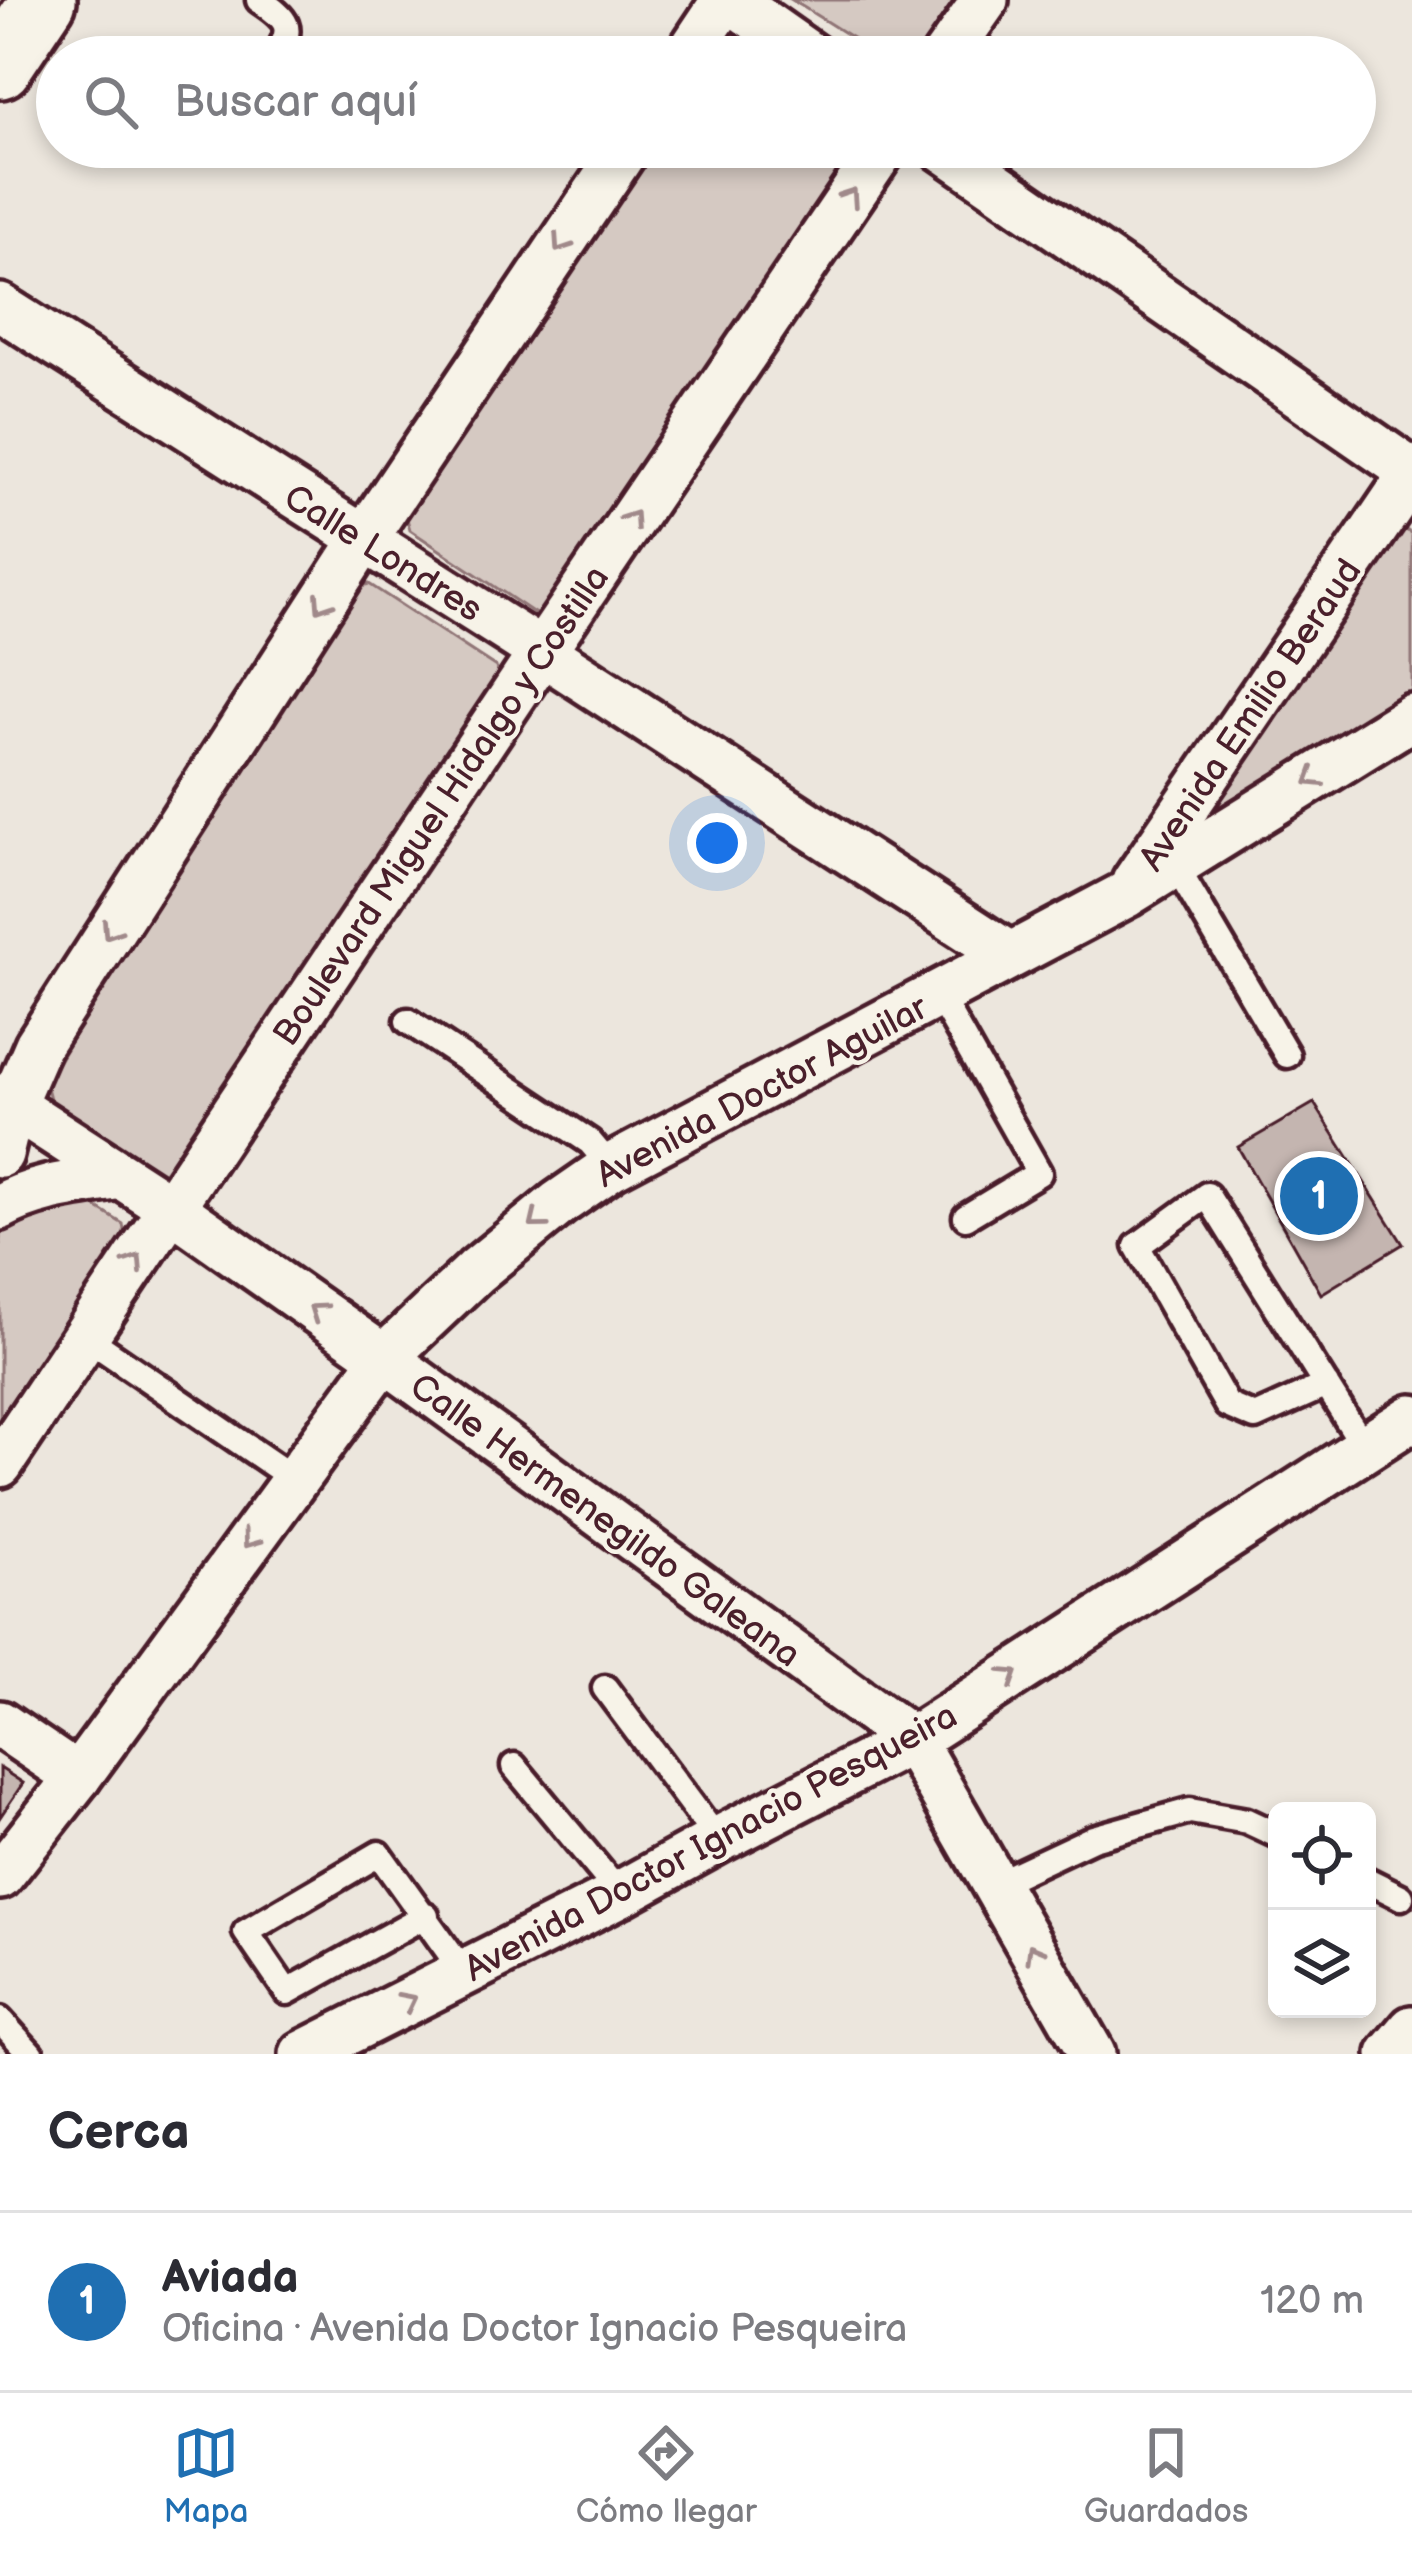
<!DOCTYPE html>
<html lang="es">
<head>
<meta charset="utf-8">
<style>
  body { margin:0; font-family:"Balsamiq Sans",sans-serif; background:#f7f7f7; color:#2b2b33 }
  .controls { position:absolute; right:36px; bottom:36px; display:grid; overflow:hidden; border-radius:18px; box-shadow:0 6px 18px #0003 }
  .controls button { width:108px; height:108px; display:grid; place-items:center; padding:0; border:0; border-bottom:3px solid #e1e1e2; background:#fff; color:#2b2b33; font:60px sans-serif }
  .you { position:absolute; left:717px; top:843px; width:42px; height:42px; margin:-30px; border:9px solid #fff; border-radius:50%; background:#1a73e8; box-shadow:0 0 0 18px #1a73e833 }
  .badge { display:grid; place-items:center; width:78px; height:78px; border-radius:50%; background:#1f6fb2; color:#fff; font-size:39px; font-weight:700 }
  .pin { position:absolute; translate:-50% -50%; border:6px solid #fff; box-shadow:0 3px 12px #0006 }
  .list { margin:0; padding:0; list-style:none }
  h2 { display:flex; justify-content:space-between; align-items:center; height:156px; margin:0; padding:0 48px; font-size:51px }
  h2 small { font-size:39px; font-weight:400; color:#7c7c81 }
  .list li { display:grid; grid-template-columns:78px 1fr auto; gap:36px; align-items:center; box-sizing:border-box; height:180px; padding:0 48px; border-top:3px solid #e1e1e2 }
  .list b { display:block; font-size:45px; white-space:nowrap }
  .list p { margin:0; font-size:39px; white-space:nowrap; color:#7c7c81 }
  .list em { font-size:39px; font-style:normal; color:#7c7c81 }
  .icon { flex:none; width:66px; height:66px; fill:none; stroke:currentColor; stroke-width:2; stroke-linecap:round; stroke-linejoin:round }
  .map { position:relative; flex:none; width:1412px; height:2054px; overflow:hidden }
  .search { position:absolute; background:#fff; box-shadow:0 6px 18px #0003; left:36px; right:36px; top:36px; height:132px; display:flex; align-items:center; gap:30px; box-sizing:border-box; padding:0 42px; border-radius:66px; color:#7c7c81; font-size:45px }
  .sheet { height:336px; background:#fff }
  nav { display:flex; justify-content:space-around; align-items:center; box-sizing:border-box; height:168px; border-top:3px solid #e1e1e2; background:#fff; font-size:33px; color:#7c7c81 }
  nav a { display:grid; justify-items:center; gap:6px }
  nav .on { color:#1f6fb2 }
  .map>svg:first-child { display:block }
  .green { fill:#d5c9c2; stroke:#907476; stroke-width:3 }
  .building { fill:#c4b5b0; stroke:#4a1f2b; stroke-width:3 }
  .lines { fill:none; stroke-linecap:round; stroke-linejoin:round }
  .lane-casing { stroke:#4a1f2b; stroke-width:33 }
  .street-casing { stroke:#4a1f2b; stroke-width:54 }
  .secondary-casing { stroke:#4a1f2b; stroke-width:72 }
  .lane { stroke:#f7f3e8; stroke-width:24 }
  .street { stroke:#f7f3e8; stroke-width:45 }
  .secondary { stroke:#f7f3e8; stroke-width:63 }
  .oneway { stroke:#a0898a }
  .labels { text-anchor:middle; stroke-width:9; stroke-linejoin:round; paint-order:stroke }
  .street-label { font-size:36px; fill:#4a1f2b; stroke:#f7f3e8 }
</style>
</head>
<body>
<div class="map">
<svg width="1412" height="2054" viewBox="0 0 1412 2054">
  <rect width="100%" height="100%" fill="#ece6dd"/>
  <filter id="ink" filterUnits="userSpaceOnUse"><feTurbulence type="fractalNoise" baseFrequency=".00833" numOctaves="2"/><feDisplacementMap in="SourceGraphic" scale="24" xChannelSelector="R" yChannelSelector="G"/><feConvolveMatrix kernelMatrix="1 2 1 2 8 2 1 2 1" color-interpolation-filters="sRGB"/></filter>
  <g filter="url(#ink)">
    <!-- green -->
    <g class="green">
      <polygon points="792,0 961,0 922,57 883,57"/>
      <polygon points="651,147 860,147 552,610 537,615 410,530 406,515"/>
      <polygon points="1388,518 1412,534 1412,711 1169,854"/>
      <polygon points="369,584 496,667 500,682 176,1171 161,1178 51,1103 46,1083 118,961 355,588"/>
      <polygon points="83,1199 123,1224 125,1236 0,1424 0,1221"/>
    </g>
    <!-- building -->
    <g class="building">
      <polygon points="1314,1103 1403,1244 1321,1294 1238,1147"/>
      <polygon points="0,1768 23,1783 0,1817"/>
    </g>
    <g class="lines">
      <defs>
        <g id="lane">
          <path d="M259,0C287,19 296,27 275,57"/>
          <polyline points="1175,865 1287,1055"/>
          <polyline points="938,994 1039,1173 966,1217"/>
          <polyline points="408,1021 590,1142 611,1167"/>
          <polyline points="86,1337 294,1479"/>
          <polyline points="1326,1385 1255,1417 1227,1405 1137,1246 1207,1195 1365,1448"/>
          <polyline points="605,1688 718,1840"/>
          <polyline points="514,1766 620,1894"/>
          <polyline points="1367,1880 1401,1897"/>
          <polyline points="995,1884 1093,1838 1190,1811 1247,1821 1277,1835"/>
          <polyline points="426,1915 287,1992 246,1932 379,1854 464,1973"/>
          <polyline points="0,2020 31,2054"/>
        </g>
        <g id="street">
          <polyline points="731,0 812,57"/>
          <polyline points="687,57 725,0"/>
          <polyline points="945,57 985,0"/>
          <polyline points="941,147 1412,472"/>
          <polyline points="0,307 542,652 1009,955"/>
          <polyline points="1135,882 1412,474"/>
          <polyline points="0,1097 171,1208 384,1358 912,1740 1092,2054"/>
          <polyline points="0,1154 12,1105 38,1045 363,540 627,147"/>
          <path d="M0,1207C37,1186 80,1183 121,1176"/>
          <polyline points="0,1464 542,652 884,147"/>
          <polyline points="0,1724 78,1777"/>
          <polyline points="0,1876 78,1777 384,1358 476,1271 559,1203 611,1167 1127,894 1412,717"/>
          <polyline points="303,2054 620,1894 718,1840 912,1740 1412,1418"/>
          <polyline points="1391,2054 1412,2029"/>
        </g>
        <polyline id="secondary" points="0,66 44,0"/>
      </defs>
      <!-- lane casing -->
      <use href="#lane" class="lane-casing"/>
      <!-- street casing -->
      <use href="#street" class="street-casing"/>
      <!-- secondary casing -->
      <use href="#secondary" class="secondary-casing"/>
      <!-- lane -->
      <use href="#lane" class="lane"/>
      <!-- street -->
      <use href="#street" class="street"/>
      <!-- secondary -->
      <use href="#secondary" class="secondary"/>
    </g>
    <!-- one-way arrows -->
    <defs><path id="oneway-chevron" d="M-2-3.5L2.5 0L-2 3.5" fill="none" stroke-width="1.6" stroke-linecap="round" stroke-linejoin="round" transform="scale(3)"/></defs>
    <g class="oneway">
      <use href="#oneway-chevron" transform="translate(850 196) rotate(-56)"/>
      <use href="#oneway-chevron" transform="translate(561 244) rotate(124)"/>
      <use href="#oneway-chevron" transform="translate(632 519) rotate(-56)"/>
      <use href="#oneway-chevron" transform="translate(322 604) rotate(123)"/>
      <use href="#oneway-chevron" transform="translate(1313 779) rotate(148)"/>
      <use href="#oneway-chevron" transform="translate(110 931) rotate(123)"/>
      <use href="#oneway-chevron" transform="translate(537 1221) rotate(141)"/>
      <use href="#oneway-chevron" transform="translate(135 1262) rotate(-57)"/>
      <use href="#oneway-chevron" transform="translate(317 1311) rotate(-145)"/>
      <use href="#oneway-chevron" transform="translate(250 1540) rotate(126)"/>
      <use href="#oneway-chevron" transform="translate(1010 1676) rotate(-33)"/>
      <use href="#oneway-chevron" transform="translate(1034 1952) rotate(-120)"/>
      <use href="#oneway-chevron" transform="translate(408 2001) rotate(-27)"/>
    </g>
  </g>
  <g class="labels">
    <!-- street labels -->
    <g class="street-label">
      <text transform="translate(384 552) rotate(32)" y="13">Calle Londres</text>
      <text transform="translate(1249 714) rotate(-56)" y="13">Avenida Emilio Beraud</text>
      <text transform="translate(440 805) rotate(-56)" y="13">Boulevard Miguel Hidalgo y Costilla</text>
      <text transform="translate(761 1090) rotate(-28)" y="13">Avenida Doctor Aguilar</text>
      <text transform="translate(606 1519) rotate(36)" y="13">Calle Hermenegildo Galeana</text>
      <text transform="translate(710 1841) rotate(-28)" y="13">Avenida Doctor Ignacio Pesqueira</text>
    </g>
  </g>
</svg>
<div class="controls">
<button><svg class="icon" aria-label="locate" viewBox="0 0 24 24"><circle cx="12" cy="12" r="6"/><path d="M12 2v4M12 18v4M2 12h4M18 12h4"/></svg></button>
<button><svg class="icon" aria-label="layers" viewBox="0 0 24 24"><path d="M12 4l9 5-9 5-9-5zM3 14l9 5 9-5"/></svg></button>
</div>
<div class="you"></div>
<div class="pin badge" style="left:1319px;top:1196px">1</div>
<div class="search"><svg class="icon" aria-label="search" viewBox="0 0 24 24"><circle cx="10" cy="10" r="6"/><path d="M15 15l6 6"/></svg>Buscar aquí</div>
</div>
<section class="sheet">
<h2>Cerca<small></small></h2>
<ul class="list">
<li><span class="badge">1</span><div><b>Aviada</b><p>Oficina · Avenida Doctor Ignacio Pesqueira</p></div><em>120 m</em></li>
</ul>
</section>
<nav>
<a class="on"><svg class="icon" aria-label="map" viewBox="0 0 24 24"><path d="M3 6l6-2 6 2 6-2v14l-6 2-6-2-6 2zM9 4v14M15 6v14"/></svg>Mapa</a>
<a><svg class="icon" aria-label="directions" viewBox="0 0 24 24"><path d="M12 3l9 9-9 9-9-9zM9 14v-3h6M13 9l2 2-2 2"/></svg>Cómo llegar</a>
<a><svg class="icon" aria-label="saved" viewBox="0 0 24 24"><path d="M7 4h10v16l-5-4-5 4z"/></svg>Guardados</a>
</nav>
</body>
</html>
